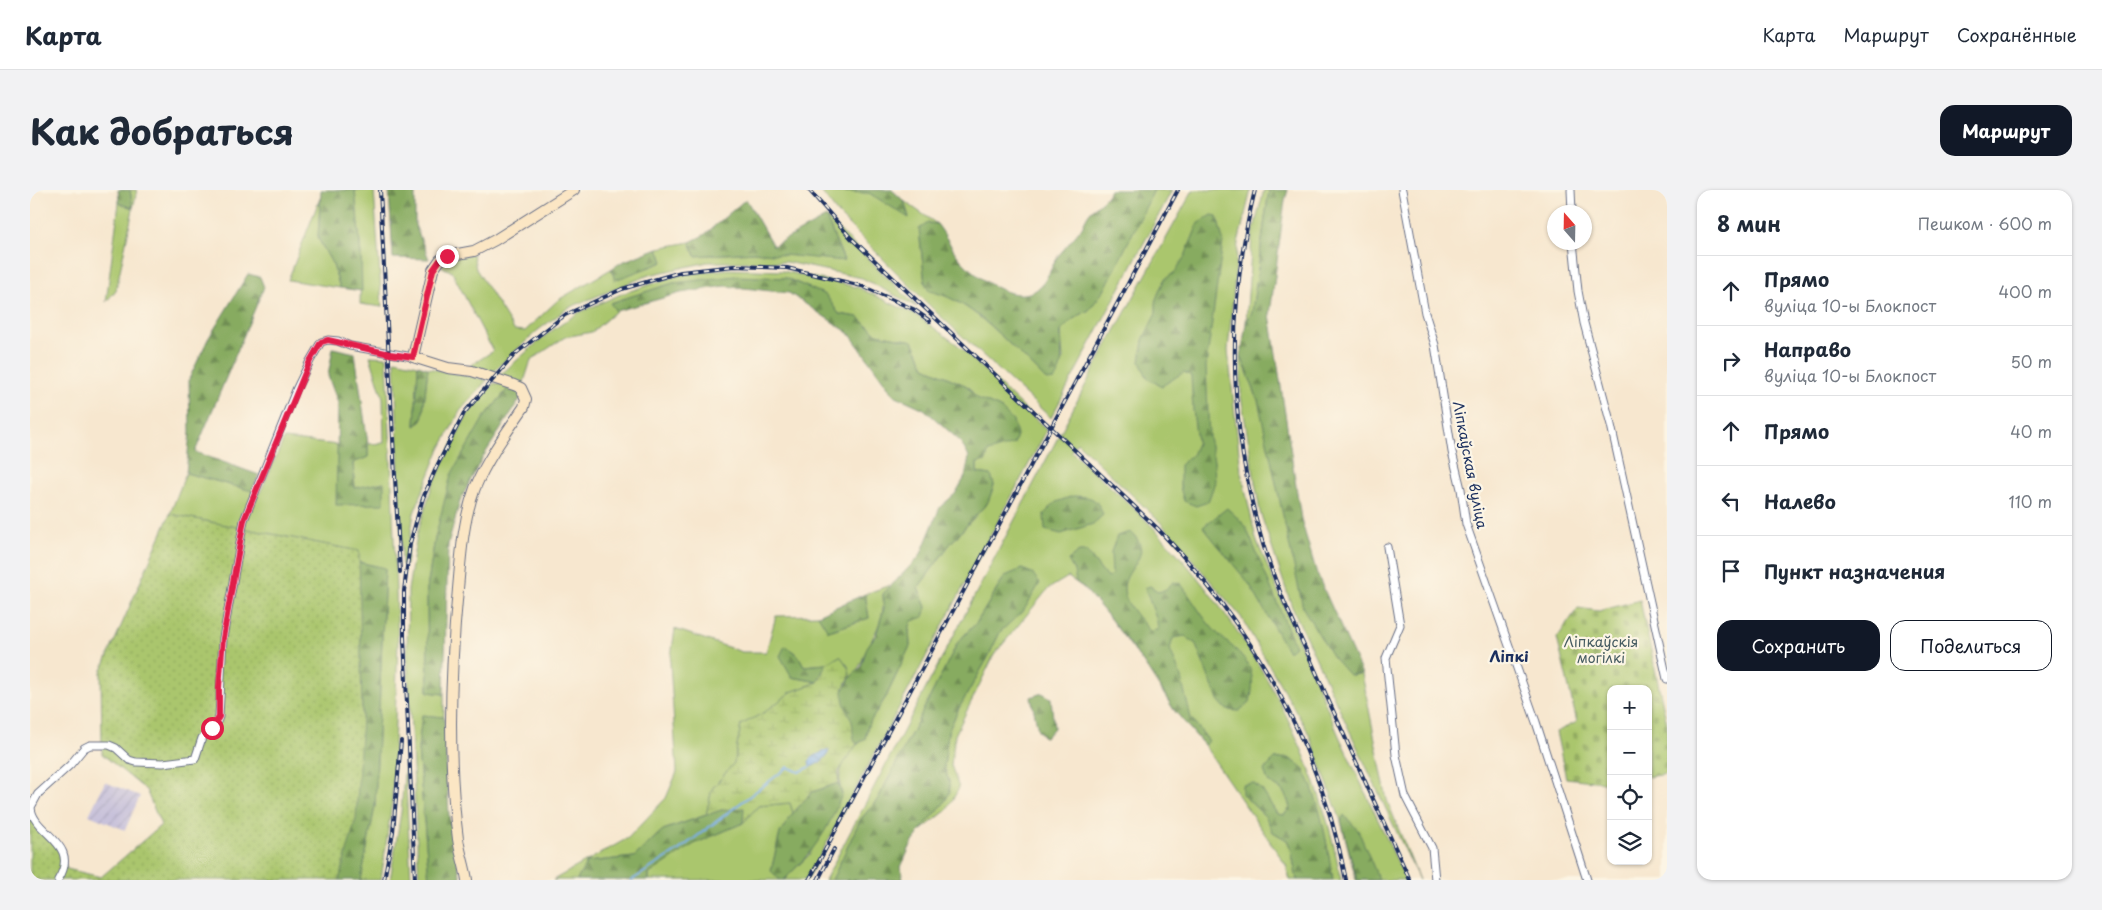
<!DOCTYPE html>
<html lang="ru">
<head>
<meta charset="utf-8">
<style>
  body { margin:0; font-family:"Playpen Sans",sans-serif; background:#f2f2f3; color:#1f2937 }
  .controls { position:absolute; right:15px; bottom:15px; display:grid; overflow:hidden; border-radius:10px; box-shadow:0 1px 4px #0004 }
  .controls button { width:45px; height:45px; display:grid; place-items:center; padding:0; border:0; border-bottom:1px solid #e0e1e3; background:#fff; color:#1f2937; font:25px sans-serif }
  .compass { position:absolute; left:1517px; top:15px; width:45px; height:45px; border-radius:50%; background:#fff; box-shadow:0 1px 4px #0004; rotate:340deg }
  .stop { position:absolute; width:15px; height:15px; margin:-11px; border:4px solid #e11d48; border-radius:50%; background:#fff }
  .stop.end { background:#e11d48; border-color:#fff; box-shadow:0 1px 5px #0008 }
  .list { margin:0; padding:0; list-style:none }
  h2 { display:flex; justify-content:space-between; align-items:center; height:65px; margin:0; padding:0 20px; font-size:21px }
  h2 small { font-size:16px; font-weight:400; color:#747a83 }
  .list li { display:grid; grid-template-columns:32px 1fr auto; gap:15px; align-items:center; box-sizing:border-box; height:70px; padding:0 20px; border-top:1px solid #e0e1e3 }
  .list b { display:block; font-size:19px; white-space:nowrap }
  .list p { margin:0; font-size:16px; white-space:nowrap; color:#747a83 }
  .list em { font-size:16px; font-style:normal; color:#747a83 }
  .actions { display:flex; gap:10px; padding:15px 20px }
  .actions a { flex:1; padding:11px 0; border:1px solid #111827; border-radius:15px; text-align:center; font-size:18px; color:#111827 }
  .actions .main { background:#111827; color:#fff }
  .icon { flex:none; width:28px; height:28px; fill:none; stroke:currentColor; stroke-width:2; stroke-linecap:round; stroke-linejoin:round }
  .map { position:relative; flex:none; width:1637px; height:690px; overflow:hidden; border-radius:15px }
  header { display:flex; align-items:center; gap:30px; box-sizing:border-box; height:70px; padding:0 25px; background:#fff; border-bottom:1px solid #e0e1e3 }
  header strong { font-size:24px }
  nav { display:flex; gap:28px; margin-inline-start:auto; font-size:18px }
  .intro { display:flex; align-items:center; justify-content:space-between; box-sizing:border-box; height:120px; padding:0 30px }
  h1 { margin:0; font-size:35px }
  .button { padding:12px 22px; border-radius:15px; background:#111827; color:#fff; font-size:18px; font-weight:700 }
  main { display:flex; gap:30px; padding:0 30px }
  aside { flex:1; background:#fff; border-radius:15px; box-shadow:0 1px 4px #0004 }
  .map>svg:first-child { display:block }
  .industrial { fill:url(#industrial-furrows) }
  .grass { fill:#aac66d; stroke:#627a66 }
  .forest { fill:url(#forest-firs); stroke:#516d5f }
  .wetland { fill:url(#wetland-marsh); stroke:#627a66 }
  .cemetery { fill:url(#cemetery-stones); stroke:#627a66 }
  .park { fill:url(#park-dots); stroke:#627a66 }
  .water { fill:url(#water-waves); stroke:#4c6fa4 }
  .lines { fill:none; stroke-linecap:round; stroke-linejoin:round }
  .stream { stroke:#7cafe9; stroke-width:2 }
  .street-casing { stroke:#686f86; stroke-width:9 }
  .secondary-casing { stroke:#686f86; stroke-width:12 }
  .street { stroke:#fff; stroke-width:7 }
  .secondary { stroke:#fbe6c4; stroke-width:10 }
  .rail-casing { stroke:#1b2f5e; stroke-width:4 }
  .rail { stroke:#fcf5e5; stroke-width:2; stroke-dasharray:5.5; stroke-linecap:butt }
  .route { stroke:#e11d48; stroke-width:6 }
  .labels { text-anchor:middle; stroke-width:4.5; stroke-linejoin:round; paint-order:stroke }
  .street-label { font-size:14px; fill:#1b2f5e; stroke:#fcf5e5 }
  .park-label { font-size:14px; fill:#465c62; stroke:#fcf5e5 }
  .neighbourhood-label { font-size:15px; font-weight:bold; fill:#1b2f5e; stroke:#fcf5e5 }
</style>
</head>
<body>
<header>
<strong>Карта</strong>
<nav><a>Карта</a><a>Маршрут</a><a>Сохранённые</a></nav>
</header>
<div class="intro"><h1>Как добраться</h1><a class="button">Маршрут</a></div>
<main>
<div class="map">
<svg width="1637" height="690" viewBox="0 0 1637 690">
  <defs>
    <pattern id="industrial-furrows" width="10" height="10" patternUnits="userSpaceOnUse" patternTransform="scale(1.25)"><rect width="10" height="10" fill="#c6c0da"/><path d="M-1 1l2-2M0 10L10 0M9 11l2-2" fill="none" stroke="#aaa5be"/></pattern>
    <pattern id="forest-firs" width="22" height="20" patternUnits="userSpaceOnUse" patternTransform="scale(1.25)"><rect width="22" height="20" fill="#87ab60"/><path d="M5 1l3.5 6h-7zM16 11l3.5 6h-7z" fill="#6e8c52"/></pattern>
    <pattern id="wetland-marsh" width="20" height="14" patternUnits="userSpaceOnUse" patternTransform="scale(1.25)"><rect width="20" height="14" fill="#aac66d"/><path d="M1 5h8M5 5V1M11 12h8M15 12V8" fill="none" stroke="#92aa61"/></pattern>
    <pattern id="cemetery-stones" width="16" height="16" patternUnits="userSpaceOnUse" patternTransform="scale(1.25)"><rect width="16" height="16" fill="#aac66d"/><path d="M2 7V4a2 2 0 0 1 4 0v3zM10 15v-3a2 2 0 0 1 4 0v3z" fill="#92aa61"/></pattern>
    <pattern id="park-dots" width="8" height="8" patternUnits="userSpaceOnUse" patternTransform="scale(1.25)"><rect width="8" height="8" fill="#aac66d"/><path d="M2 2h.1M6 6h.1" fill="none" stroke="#92aa61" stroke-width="1.8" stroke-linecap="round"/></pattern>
    <pattern id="water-waves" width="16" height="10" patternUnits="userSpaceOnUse" patternTransform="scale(1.25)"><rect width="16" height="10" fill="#7cafe9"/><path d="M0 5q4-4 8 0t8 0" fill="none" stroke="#658fc0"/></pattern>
  </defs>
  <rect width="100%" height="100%" fill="#fcf5e5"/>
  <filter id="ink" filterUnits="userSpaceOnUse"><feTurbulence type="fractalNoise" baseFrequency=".02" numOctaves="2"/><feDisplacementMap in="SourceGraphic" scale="10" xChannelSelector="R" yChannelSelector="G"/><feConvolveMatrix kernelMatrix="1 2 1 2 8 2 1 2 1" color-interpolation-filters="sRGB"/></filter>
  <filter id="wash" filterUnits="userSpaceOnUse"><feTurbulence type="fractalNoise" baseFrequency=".0096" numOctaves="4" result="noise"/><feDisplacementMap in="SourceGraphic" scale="20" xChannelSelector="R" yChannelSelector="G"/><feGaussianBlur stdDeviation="1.12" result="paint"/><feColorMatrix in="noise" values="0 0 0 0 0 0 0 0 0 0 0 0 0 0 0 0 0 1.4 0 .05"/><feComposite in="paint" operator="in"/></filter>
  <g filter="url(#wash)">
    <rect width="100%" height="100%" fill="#f7e7cf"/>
    <!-- industrial -->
    <polygon class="industrial" points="75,592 110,606 95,640 59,625"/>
    <!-- grass -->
    <g class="grass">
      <polygon points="100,0 107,0 86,100 76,112 89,13 103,18"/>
      <polygon points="325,0 344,0 352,117 330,114 331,66"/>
      <path d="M790,0L839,3L879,27L874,11L907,34L898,33L890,49L895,93L899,100C936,110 960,136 987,161C997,171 1008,180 1017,191L1033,169L1031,141L1043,129L1059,120L1124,0H1142L1021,228L906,122L808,24Z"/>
      <path d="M1163,0H1221L1208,53L1198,160L1211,281L1226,349L1309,546L1376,690H1326L1311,631L1278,542L1211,427L1131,333L1047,252L1041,261C1072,290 1106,318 1135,350C1222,445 1288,562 1311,690H1303L1296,651L1284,607L1273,578L1258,568L1245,569L1238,592C1252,599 1256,602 1260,618L1254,625L1247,624L1240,613L1212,604L1236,627L1243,642L1257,650L1261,659L1267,690H1260L1256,675L1174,555L1144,520L1113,472L1065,409L1054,398L1038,387L1018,399L964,465L925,545L921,575L929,598L917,620L890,641L914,613L919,591L914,577L918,542L929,518L957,469L970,442L980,431L975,386L947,432L928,452L848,609L830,630L802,690H795L1065,177Z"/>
      <polygon points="1234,0 1239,0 1222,122 1216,133 1222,46"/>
      <polygon points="290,8 288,48 303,75 310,98 258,90"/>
      <polygon points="796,27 887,117 832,88 756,72 678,72 619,85 538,118 507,141 463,182 440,176 463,161 422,82 411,76 423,67 443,64 446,79 484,140 495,141 528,110 581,79 585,89 633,72 628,58 660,52 665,66 724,62 814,70"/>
      <path d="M697,79L753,81L827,97L886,125L928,155L1017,240L777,690H754L779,665L812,604C804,583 817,560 835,549L838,535L856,507L880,456L879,439L882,431L896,417L888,398L920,354L958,312L964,295L961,285L947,283V273L958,262L970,218L947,208L937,196L895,177L883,151L847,144L828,127L809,124L795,105L756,88L643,93L581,113L586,121L562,142L535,147L501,170L493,195L469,186L517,144L548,123L591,104L649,85Z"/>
      <polygon points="340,166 357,167 368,452 362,612 351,690 331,690 345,616 355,378 328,372 328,361 140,324 156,283 230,303 254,249 308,255 307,315 325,298 323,273 338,267 338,254 354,253 353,208"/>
      <polygon points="1211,166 1228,210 1319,485 1332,484 1357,610 1389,690 1262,417 1230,322 1211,206"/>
      <polygon points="365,170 388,175 385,236 392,231 398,178 457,190 430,221 408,263 384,323 376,375 372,375"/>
      <polygon points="464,193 480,196 453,229 405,348 397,399 398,502 414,504 414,527 392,525 388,559 399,690 389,690 377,466 378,400 387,344 402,296 437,225"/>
      <path d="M860,395L853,404C855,426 848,438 838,457C830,471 834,474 820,488L818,476L810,466L796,474L774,476L768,465L755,456L762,487L788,492L761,502L735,522L711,535L704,573L682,599L676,625L633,640L604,667L557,672L547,690H523L598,648L636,608L647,582L640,473L645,439L712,462H736L746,426L788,425L799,441L839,428L835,404Z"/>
      <polygon points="375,573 381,690 360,690 371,622"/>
      <polygon points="760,613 763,623 750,643 741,681 750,690 619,690 619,684 664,654 713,633 728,616"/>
    </g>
    <!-- forest -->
    <g class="forest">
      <polygon points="88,0 100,0 103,18 89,13"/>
      <polygon points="291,0 325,0 331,66 332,101 310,98 303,75 288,48"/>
      <polygon points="359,0 385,0 385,35 399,69 363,68"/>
      <polygon points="805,0 862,0 874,11 879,28 839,3 805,2"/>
      <path d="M1080,0H1124L1075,99L1059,120L1043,129L1031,141C1030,159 1036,176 1024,190L1017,191C1007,180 997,171 987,161C960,136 936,109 899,101L895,93L889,39L898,33L907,34C916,45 922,60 930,69C945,86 982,115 1006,100C1018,92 1021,75 1029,65C1036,56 1044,48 1051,39C1054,33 1056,27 1060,22C1067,14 1076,10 1080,0Z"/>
      <polygon points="1239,0 1258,0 1255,10 1240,124 1271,329 1287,384 1332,484 1319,485 1302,466 1273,418 1228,210 1211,166 1216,133 1222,122"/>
      <polygon points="716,9 743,56 796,27 814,71 724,62 665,66 660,52 674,45"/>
      <polygon points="1182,25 1187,26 1193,51 1176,176 1179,247 1184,271 1185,292 1178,312 1166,316 1154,311 1150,297 1150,275 1162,265 1167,253 1163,220 1161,186 1154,182 1132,196 1118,189 1110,172 1113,150 1126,123 1126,109 1134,90 1145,82 1155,66 1168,34"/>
      <polygon points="628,58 633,72 585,90 581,79 592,72"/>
      <polygon points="218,84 230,87 234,97 165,262 229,285 222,301 156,283 160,242 159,189 178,149"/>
      <polygon points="706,86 756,88 796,105 809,124 828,127 847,144 883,151 895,177 937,196 947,208 970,218 983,231 987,245 984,254 958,262 956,271 947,273 947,283 961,285 964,295 958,312 920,354 888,398 896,417 894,427 882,431 879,439 880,456 856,507 838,535 835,549 827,554 821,546 822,533 814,516 812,503 820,488 831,477 837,457 846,445 854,418 853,404 890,366 910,317 925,304 935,287 939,267 930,251 894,219 864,205 819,143 759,103 695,96 651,103 586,121 580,113 643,93"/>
      <polygon points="303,158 325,163 338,254 338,267 323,273 325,298 354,292 354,314 306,315 308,213 298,186"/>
      <polygon points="388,175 398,178 392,231 385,236"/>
      <polygon points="480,196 492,206 451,270 430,311 418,355 414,504 398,502 397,399 405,348 421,285 453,229"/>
      <path d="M1043,306C1061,307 1066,306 1073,325L1063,334L1031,344L1015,340L1014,324L1026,312Z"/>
      <polygon points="1197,318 1215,335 1265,456 1258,462 1220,395 1173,337"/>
      <path d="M1101,342C1126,366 1095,376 1094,398C1094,414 1110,429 1120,441L1128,440L1127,431L1115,398L1120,396L1129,402L1136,399L1143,392L1151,394C1160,406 1168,420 1178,433C1202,463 1231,465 1220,512L1209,521L1197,520L1188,510L1165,453L1155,446L1143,448L1140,459L1150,484L1161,528L1179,551L1174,555L1144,520L1125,488L1079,427L1054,398L1046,392L1044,381L1038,370L1049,362H1057L1077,388L1082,385L1081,362L1087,346Z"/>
      <polygon points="328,372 355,378 345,616 331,690 309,690 332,527"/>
      <polygon points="992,379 1002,383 1010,393 994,420 970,442 957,469 929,518 918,542 914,577 919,591 920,602 914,613 890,641 880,657 871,677 873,690 802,690 830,630 848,609 928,452 947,432 975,386"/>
      <polygon points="835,404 839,428 798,441 788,425"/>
      <polygon points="755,456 768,465 774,476 796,474 788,492 762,487 750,466"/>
      <polygon points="1012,503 1021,508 1024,538 1015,548 1008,540 1001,507"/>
      <polygon points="392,525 414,527 419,626 431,690 399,690 388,559"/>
      <path d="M1259,568C1263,571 1271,575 1274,580C1291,611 1297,655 1303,690H1267L1261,659L1257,650L1243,642L1236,627L1212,604V595L1223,593L1232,600L1247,624L1254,625L1260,618C1256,602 1252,599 1238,592L1234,580L1245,569Z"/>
      <path d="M808,593L812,604C797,643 784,660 754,690H750L741,681L750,643L763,623L782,602Z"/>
      <polygon points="714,618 713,633 664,654 619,684 619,690 547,690 557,672 604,667 633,640 691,620"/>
      <polygon points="1314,625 1328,640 1349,690 1327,690 1311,631"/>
    </g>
    <!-- wetland -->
    <path class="wetland" d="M810,466C831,492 812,487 813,505C813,516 819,522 822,532C824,541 821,546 827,554L809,581L808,593L782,602L763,623L760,613L728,616L713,633L714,618L691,620L676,625L682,599L704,573L711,535L735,522L761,502L788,492L796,474Z"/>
    <!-- cemetery -->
    <polygon class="cemetery" points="1610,410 1637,534 1637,584 1618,587 1618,499 1581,499 1581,593 1536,588 1526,542 1547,532 1527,448 1548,418 1569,421"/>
    <!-- park -->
    <polygon class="park" points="140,324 329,361 332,527 326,629 309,690 0,690 0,625 27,658 37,679 71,687 131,635 116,600 72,564 71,482"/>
    <!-- water -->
    <path class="water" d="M796,560H799C798,568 787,575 780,577L779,571L783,567Z"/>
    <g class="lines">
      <!-- stream -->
      <polyline class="stream" points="602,690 649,660 758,577 769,582 780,577"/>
    </g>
  </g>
  <g filter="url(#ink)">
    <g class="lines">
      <defs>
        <g id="street">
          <polyline points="1372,0 1395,123 1405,155 1422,262 1431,299 1436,334 1506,532 1557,690"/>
          <polyline points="1541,0 1542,22"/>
          <polyline points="1543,52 1548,101 1554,133 1581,235 1637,489"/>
          <polyline points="1357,357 1370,435 1356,468 1366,565 1375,606 1402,658 1405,690"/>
          <path d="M28,690C52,652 2,644 1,617L8,604L40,575L54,558L60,555H79L86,558L99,570L106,572L133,573L165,569L172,548L186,534L189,527L193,448L214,330L266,200L280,171L291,152L298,150L308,151L320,156L383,167"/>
        </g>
        <path id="secondary" d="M437,690C435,676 430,663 428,649C417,566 420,482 428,399C431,365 433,330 445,298C457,269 476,243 494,217L496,209L491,198L484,195L442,181L418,178L383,167L403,80L410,70L417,66L444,61L465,50L544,0"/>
      </defs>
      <!-- street casing -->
      <use href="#street" class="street-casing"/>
      <!-- secondary casing -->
      <use href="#secondary" class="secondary-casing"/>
      <!-- street -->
      <use href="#street" class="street"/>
      <!-- secondary -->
      <use href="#secondary" class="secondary"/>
      <defs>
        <g id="rail">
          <polyline points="350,0 370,382"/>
          <path d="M779,0L821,48L1127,338C1222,436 1290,555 1316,690"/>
          <path d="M1225,0C1197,113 1198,227 1229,340C1241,386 1262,430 1282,473C1314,546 1347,618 1380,690"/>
          <polyline points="374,447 385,690"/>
          <polyline points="374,452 374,401 380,353 393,308 407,276 434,223 485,164 535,125 592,99 651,82 704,76 757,78 832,96 883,119 900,131"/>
          <polyline points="354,690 363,642 371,551"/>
          <polyline points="779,690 1148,0"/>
          <polyline points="788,690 804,659"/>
        </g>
      </defs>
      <!-- rail casing -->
      <use href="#rail" class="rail-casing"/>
      <!-- rail -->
      <use href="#rail" class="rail"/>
    </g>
  </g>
  <g class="lines" filter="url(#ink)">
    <!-- route -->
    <polyline class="route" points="182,538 189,527 189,498 193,448 214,330 280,171 291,152 298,150 360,164 383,167 403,80 410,70 417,66"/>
  </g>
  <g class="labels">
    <!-- street labels -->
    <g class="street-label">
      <text transform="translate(1440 275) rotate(79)" y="5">Ліпкаўская вуліца</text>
    </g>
    <!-- park labels -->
    <g class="park-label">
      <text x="1571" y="457">Ліпкаўскія<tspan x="1571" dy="16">могілкі</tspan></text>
    </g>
    <!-- neighbourhood labels -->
    <g class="neighbourhood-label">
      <text x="1479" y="472">Ліпкі</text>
    </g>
  </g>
</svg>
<div class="controls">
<button>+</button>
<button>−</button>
<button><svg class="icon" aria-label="locate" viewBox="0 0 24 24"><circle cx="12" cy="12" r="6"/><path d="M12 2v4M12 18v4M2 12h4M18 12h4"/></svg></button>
<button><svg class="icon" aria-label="layers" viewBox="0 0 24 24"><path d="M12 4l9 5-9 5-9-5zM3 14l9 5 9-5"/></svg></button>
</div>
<svg class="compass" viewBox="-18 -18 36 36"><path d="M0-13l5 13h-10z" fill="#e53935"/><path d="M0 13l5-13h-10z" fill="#747a83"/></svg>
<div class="stop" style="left:182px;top:538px"></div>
<div class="stop end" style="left:417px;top:66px"></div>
</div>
<aside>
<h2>8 мин<small>Пешком · 600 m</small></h2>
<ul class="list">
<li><svg class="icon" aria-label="ahead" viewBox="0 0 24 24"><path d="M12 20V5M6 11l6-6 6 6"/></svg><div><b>Прямо</b><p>вуліца 10-ы Блокпост</p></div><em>400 m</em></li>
<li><svg class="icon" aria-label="right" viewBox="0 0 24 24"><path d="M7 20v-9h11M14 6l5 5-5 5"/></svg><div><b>Направо</b><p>вуліца 10-ы Блокпост</p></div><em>50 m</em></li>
<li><svg class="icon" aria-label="ahead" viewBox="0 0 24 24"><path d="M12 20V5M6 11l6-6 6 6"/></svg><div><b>Прямо</b></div><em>40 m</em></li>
<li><svg class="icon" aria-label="left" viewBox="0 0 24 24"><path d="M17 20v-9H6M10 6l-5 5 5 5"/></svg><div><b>Налево</b></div><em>110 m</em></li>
<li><svg class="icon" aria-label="arrive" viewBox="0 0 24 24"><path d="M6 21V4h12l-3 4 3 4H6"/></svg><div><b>Пункт назначения</b></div></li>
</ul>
<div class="actions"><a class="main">Сохранить</a><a>Поделиться</a></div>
</aside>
</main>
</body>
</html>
